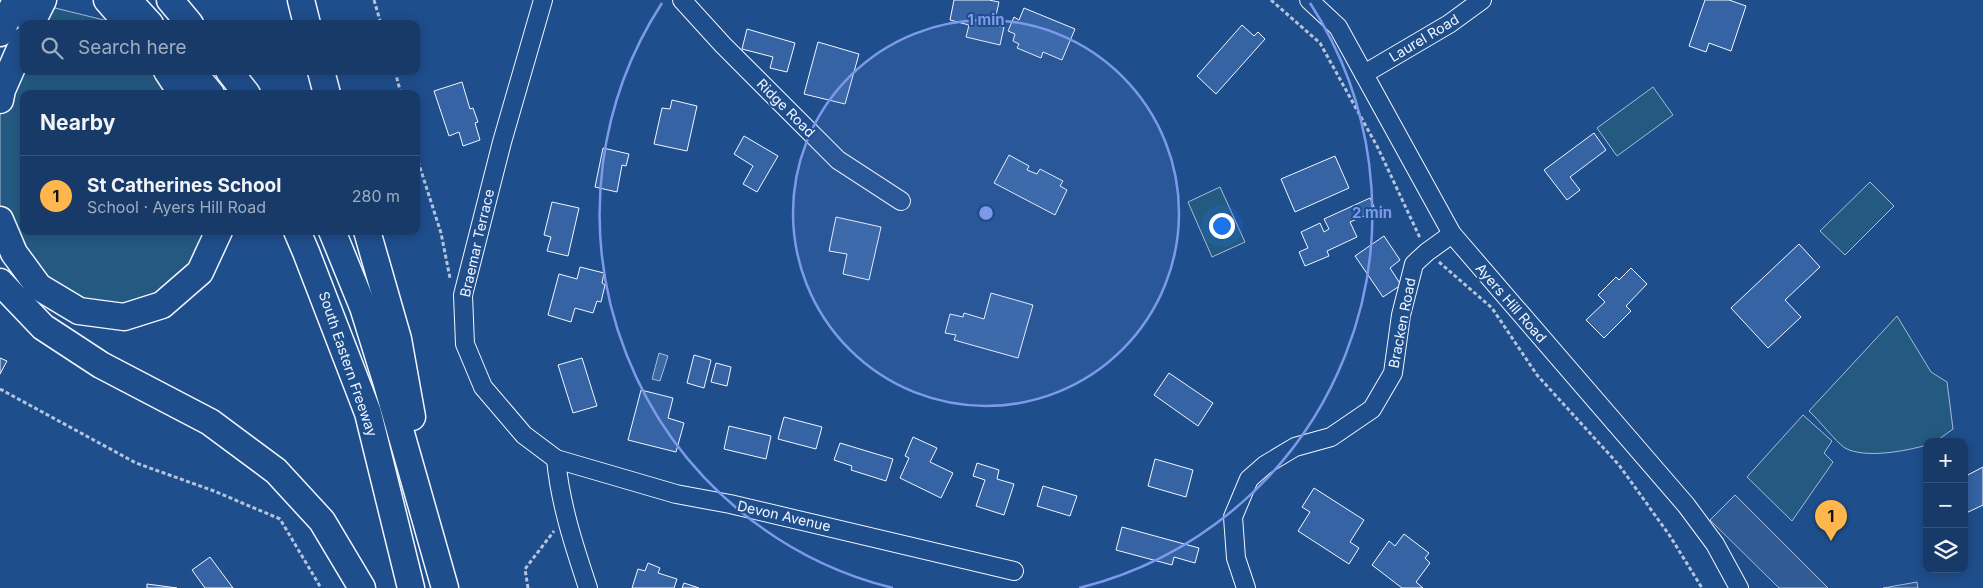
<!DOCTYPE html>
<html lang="en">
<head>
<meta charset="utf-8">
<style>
  body { margin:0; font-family:Inter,sans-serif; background:#20416f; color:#f1f3f6 }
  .controls { position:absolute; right:15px; bottom:15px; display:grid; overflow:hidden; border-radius:10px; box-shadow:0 2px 12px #0003 }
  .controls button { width:45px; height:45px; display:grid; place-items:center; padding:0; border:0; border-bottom:1px solid #36547d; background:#173a69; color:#f1f3f6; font:25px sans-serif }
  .you { position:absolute; left:1221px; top:225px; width:18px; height:18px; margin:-12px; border:4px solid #fff; border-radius:50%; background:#1a73e8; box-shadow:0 0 0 8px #1a73e833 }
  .badge { display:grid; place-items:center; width:32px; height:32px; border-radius:50%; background:#ffb74d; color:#111; font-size:16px; font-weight:700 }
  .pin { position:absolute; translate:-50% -41px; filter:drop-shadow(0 1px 2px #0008) }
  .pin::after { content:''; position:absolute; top:26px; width:18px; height:15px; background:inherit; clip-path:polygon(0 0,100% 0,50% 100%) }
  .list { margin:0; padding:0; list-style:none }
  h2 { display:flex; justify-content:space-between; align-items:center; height:65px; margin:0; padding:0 20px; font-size:21px }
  h2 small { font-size:16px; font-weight:400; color:#9eadc0 }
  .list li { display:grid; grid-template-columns:32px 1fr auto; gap:15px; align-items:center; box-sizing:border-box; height:80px; padding:0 20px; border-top:1px solid #36547d }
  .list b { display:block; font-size:19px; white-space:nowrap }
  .list p { margin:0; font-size:16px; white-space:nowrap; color:#9eadc0 }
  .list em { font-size:16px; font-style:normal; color:#9eadc0 }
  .icon { flex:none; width:28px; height:28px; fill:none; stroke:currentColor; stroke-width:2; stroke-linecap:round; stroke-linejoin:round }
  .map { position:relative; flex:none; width:1983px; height:588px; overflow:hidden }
  .search { position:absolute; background:#173a69; box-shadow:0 2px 12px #0003; left:20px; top:20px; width:400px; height:55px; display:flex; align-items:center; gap:12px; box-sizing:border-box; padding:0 18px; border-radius:10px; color:#9eadc0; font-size:19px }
  .panel { position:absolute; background:#173a69; box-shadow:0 2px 12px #0003; left:20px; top:90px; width:400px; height:145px; border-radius:10px }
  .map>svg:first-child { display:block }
  .green { fill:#245a82; stroke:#a8bbd7 }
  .parking { fill:#305b95; stroke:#a8bbd7 }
  .water { fill:#3b69a3; stroke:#a8bbd7 }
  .building { fill:#3563a3; stroke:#f2f6ff }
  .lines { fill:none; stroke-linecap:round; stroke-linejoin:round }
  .minor-casing { stroke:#f2f6ff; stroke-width:20 }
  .highway-casing { stroke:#f2f6ff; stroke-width:29 }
  .path { stroke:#b3c4dc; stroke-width:3; stroke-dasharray:4 2.5; stroke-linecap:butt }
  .minor { stroke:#1f4e8c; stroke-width:18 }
  .highway { stroke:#1f4e8c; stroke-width:26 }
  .ring { fill:none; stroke:#7d9aea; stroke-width:2.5 }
  .labels { text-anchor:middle; stroke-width:4; stroke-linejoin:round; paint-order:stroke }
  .street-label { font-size:14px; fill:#f2f6ff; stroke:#1f4e8c }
  .centre { fill:#7d9aea; stroke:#1f4e8c; stroke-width:2.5 }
  .ring-label { font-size:15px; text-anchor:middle; font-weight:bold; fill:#7d9aea; stroke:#1f4e8c; stroke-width:4; stroke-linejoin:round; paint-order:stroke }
</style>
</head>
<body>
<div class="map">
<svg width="1983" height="588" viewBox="0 0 1983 588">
  <rect width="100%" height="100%" fill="#1f4e8c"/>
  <!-- green -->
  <g class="green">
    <polygon points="39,4 120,24 31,24"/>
    <polygon points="24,71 167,71 182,94 24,94 24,231 219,231 200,272 124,317 39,287 0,220 0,100"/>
    <polygon points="1653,87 1673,115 1617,156 1597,128"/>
    <polygon points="1870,182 1894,206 1845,255 1820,231"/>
    <polygon points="1220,187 1245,242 1212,257 1188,202"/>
    <path d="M1897,316L1931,372L1947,382L1953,429L1935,442H1927V445C1906,451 1865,459 1845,448C1835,441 1819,420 1809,411Z"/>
    <polygon points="1803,415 1832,441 1824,453 1833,462 1792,521 1747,477"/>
  </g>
  <!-- parking -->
  <g class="parking">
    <polygon points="1735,495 1828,588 1779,588 1710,520"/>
    <polygon points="1917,582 1918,588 1883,588"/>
  </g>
  <!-- water -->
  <polygon class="water" points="659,353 668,356 660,381 652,379"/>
  <!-- building -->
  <g class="building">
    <polygon points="954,0 989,0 999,2 994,25 1004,27 1000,45 966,37 969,25 950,20"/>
    <polygon points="1705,0 1729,0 1746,6 1731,51 1709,43 1706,52 1689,46"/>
    <polygon points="1024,8 1075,29 1062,60 1043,52 1041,58 1017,48 1019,44 1013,41 1015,34 1008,31 1014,17 1019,20"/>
    <polygon points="1242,25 1254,36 1258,32 1265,39 1216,94 1197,76"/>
    <polygon points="747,29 795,43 787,72 770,68 773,57 742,49"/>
    <polygon points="818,42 859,54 845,104 804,94"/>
    <polygon points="462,82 470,109 473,108 478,122 475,123 480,140 463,146 459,132 449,136 434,91"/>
    <polygon points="672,100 697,106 687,151 654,144 662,108 670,109"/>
    <polygon points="1594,133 1606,150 1570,177 1580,190 1567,200 1544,170"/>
    <polygon points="744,136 778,156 757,192 743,184 753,166 734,154"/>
    <polygon points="603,148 629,154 626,166 622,165 617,192 595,187"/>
    <polygon points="1009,155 1029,166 1027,170 1037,174 1040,169 1063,181 1060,186 1067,190 1055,215 994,183"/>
    <polygon points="1335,156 1349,188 1295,212 1281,179"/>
    <polygon points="1370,198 1376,211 1350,222 1357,237 1327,251 1329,256 1305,266 1299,252 1308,248 1301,232 1320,223 1324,232 1329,229 1324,219"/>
    <polygon points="552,202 579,208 568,256 547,251 551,237 544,235"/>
    <polygon points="836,217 881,227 869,280 843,274 847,254 829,251"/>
    <polygon points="1384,236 1400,260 1390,268 1401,285 1383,297 1355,256"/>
    <polygon points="1799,244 1820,267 1785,300 1801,317 1768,348 1731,308"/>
    <polygon points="580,267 604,273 602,283 605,285 601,302 597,301 593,313 575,308 571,322 548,315 559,274 577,279"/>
    <polygon points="1631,268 1647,284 1626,306 1631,311 1604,338 1586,320 1605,302 1598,295 1616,277 1619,280"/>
    <polygon points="991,293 1033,305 1018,358 954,340 956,335 945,333 950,314 963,317 964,313 984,319"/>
    <polygon points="694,355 711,360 704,388 687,383"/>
    <polygon points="0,358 7,361 0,374"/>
    <polygon points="582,358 597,406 573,413 558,365"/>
    <polygon points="716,363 731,367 727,386 711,382"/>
    <polygon points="1169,373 1213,403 1198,426 1154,395"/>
    <polygon points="641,390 673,398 668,418 684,423 676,452 628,440"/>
    <polygon points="784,417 822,427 816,449 778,439"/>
    <polygon points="729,426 771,436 766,459 724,449"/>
    <polygon points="913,437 937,448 930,462 953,473 941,498 900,478 909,458 905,456"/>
    <polygon points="840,443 893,459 886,481 851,470 852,466 834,460"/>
    <polygon points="1155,459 1193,470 1186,497 1148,486"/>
    <polygon points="977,463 999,470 997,479 1014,484 1004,515 976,506 985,480 973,476"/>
    <polygon points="1983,467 1983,505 1964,514 1964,477"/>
    <polygon points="1043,486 1077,496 1070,516 1037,506"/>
    <polygon points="1314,488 1364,520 1350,542 1359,548 1349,564 1298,531 1310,512 1302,507"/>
    <polygon points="1122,527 1199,548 1195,563 1174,557 1172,565 1116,550"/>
    <polygon points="1404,534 1429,553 1425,558 1430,563 1416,582 1423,588 1402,588 1372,565 1389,541 1395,546"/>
    <polygon points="210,557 233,588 205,588 192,570"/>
    <polygon points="648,563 660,568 658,573 677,579 674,588 632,588 638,569 645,571"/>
    <polygon points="684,583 699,588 682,588"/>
    <polygon points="147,584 177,588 147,588"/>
  </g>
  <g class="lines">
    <defs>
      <g id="minor">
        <polyline points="543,0 502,142 463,295 465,344 483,387 524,435 556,459 676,494 730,504 1014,571"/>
        <polyline points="682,0 723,45 838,160 901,201"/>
        <polyline points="1309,0 1338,27 1452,234 1686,505 1715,544 1739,588"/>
        <polyline points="1364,74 1449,24 1482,0"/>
        <path d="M556,459C560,503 574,546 588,588"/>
        <polyline points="1246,588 1236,558 1233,517 1249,479 1265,465 1295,447 1331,437 1372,409 1393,373 1401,315 1414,264 1427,252 1452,234"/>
      </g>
      <g id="highway">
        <polyline points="107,0 128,24"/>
        <polyline points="128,0 150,24"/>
        <polyline points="170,0 190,24"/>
        <polyline points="301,0 307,24"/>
        <polyline points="31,24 43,0"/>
        <polyline points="0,33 16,0"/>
        <polyline points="167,71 182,94"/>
        <polyline points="192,71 211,94"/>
        <polyline points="229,71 247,94"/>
        <polyline points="321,71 327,94"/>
        <polyline points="0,100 2,90 24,40"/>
        <polyline points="0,220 14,253 39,287 79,311 124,317 162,305 200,272 219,231"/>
        <polyline points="297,231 306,252 368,413 411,588"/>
        <polyline points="332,231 363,307 387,384 445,588"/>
        <polyline points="367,231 398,339 412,417"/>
        <polyline points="0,282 43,327 101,365 210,422 276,471 322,521 362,588"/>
      </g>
    </defs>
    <!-- minor casing -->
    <use href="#minor" class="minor-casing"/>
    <!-- highway casing -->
    <use href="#highway" class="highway-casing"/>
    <!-- path -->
    <g class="path">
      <polyline points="374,0 381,24"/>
      <polyline points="1271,0 1320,43 1378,148 1420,238"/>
      <polyline points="395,71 401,94"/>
      <polyline points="416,155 441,233 450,278"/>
      <polyline points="1439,262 1492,308 1537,375 1619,465 1670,536 1702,588"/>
      <polyline points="0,389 136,463 214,491 280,519 321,588"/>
      <polyline points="528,588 525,569 554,531"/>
    </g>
    <!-- minor -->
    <use href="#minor" class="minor"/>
    <!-- highway -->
    <use href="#highway" class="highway"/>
  </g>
  <!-- distance rings -->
  <circle cx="986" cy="213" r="193" fill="#7d9aea" fill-opacity=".12"/>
  <g class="ring">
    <circle cx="986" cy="213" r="193"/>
    <path d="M893 588A386 386 0 0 1 662 3M1310 3A386 386 0 0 1 1079 588"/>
  </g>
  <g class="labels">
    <!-- street labels -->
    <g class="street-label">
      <text transform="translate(1424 38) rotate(-31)" y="5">Laurel Road</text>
      <text transform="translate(786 108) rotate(45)" y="5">Ridge Road</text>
      <text transform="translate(477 243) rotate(-77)" y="5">Braemar Terrace</text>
      <text transform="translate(1511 303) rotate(49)" y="5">Ayers Hill Road</text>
      <text transform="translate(1402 323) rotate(-79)" y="5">Bracken Road</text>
      <text transform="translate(348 364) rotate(71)" y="5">South Eastern Freeway</text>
      <text transform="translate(784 516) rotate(13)" y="5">Devon Avenue</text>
    </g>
  </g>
  <circle cx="986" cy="213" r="8" class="centre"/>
  <g class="ring-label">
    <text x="986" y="25">1 min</text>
    <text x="1372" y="218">2 min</text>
  </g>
</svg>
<div class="controls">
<button>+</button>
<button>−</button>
<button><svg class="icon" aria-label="layers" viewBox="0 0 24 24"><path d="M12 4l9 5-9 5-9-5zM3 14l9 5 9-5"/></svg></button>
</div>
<div class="you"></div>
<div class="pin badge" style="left:1831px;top:541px">1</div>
<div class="search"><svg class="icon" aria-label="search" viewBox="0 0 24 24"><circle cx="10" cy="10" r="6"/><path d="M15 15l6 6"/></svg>Search here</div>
<section class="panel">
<h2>Nearby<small></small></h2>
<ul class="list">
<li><span class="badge">1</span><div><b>St Catherines School</b><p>School · Ayers Hill Road</p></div><em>280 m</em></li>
</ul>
</section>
</div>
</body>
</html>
